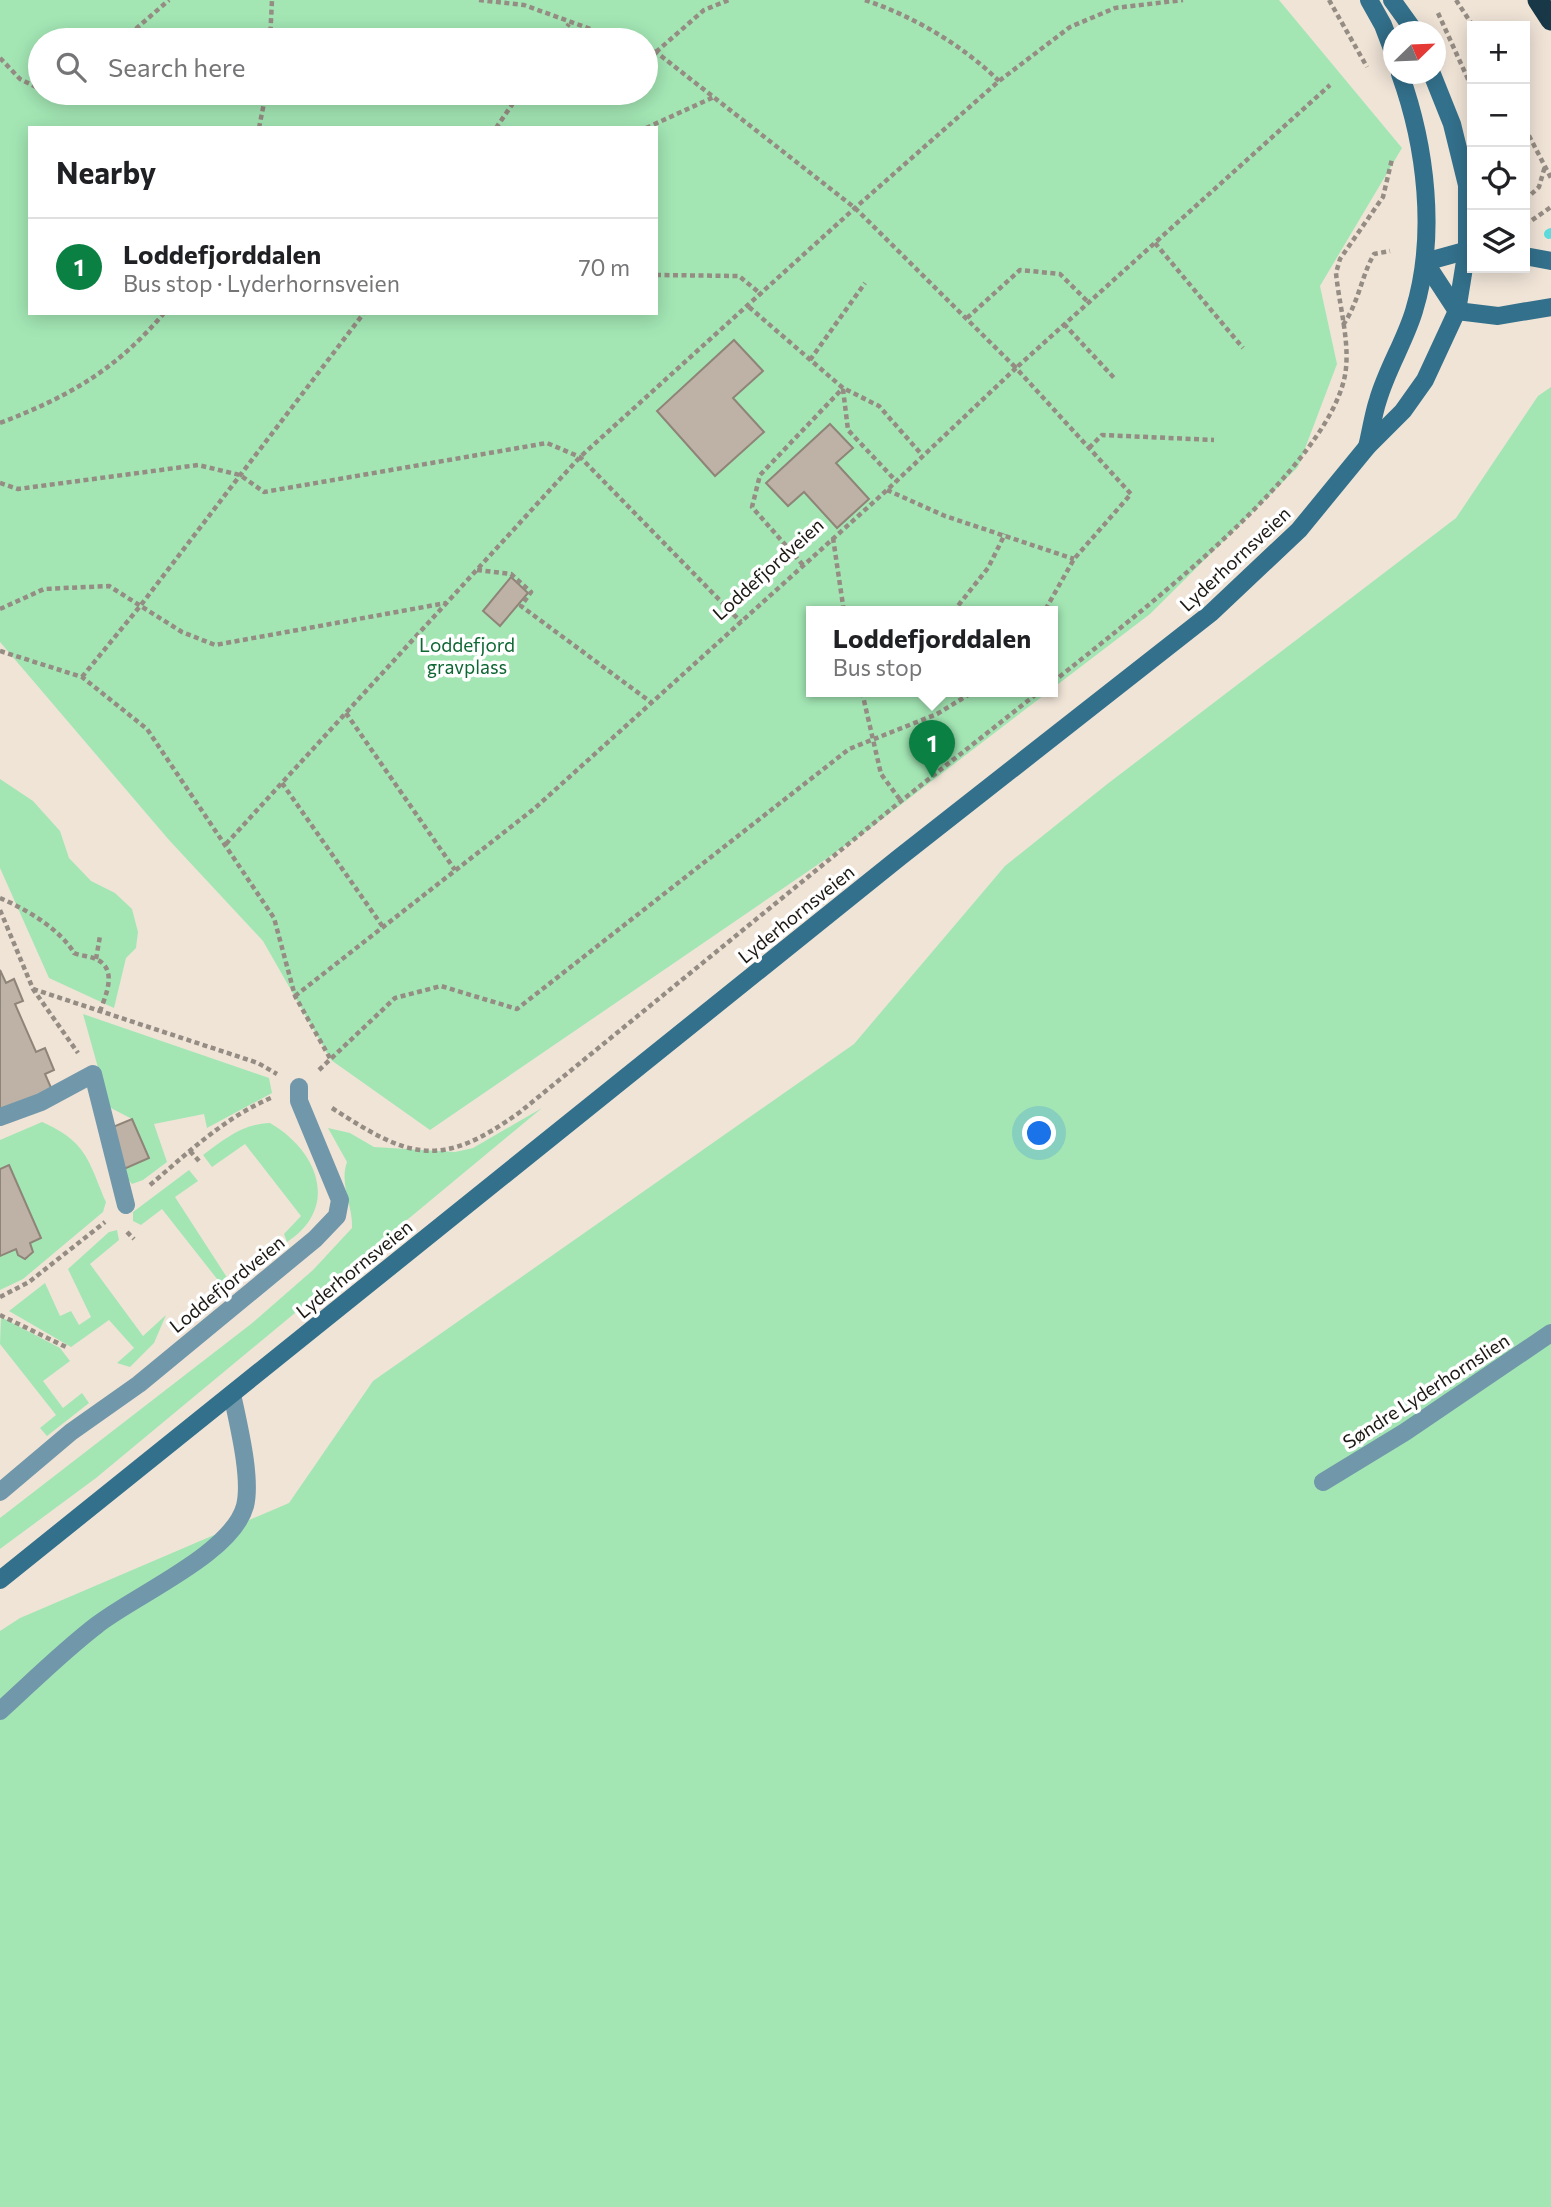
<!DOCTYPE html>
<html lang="en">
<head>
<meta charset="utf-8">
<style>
  body { margin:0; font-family:Commissioner,sans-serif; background:#f2f2f2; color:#202124 }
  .controls { position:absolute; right:21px; top:21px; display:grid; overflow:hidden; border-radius:0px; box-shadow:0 4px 18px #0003 }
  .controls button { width:63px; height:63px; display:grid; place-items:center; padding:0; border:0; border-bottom:2px solid #e0e0e0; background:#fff; color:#202124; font:35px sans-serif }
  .compass { position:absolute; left:1383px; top:21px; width:63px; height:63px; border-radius:50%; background:#fff; box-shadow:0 4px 18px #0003; rotate:67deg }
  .you { position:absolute; left:1040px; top:1134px; width:24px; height:24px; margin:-18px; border:5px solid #fff; border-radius:50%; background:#1a73e8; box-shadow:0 0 0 10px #1a73e833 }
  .badge { display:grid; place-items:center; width:46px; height:46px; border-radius:50%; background:#0b8043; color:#fff; font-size:23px; font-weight:700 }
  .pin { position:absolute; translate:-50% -58px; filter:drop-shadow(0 2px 4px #0008) }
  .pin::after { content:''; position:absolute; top:37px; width:24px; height:21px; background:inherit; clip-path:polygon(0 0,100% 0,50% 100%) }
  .popup { position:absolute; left:806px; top:606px; width:252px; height:91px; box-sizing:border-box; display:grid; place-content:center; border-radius:0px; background:#fff; filter:drop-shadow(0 2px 5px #0005); font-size:23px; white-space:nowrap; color:#757577 }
  .popup b { font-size:26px; color:#202124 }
  .popup::after { content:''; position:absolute; left:50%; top:100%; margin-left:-14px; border:14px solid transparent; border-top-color:#fff }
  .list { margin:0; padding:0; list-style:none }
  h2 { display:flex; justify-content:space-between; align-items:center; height:91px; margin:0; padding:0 28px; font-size:30px }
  h2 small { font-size:23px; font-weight:400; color:#757577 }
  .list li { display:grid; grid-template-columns:46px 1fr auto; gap:21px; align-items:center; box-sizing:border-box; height:98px; padding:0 28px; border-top:2px solid #e0e0e0 }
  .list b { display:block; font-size:26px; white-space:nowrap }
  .list p { margin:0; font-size:23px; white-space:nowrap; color:#757577 }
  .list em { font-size:23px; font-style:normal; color:#757577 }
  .icon { flex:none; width:38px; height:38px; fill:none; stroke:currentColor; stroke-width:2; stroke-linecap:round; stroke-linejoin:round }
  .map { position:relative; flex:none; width:1551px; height:2207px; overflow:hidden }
  .search { position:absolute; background:#fff; box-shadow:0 4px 18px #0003; left:28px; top:28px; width:630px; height:77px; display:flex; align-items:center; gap:18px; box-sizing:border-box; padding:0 24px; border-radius:38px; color:#757577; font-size:26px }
  .panel { position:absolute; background:#fff; box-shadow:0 4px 18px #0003; left:28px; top:126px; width:630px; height:189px; border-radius:0px }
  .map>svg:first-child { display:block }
  .green { fill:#a3e6b4; fill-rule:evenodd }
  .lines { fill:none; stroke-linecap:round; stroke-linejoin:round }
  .stream { stroke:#5ddcde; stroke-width:10 }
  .building { fill:#bdb2a5; stroke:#8f8478; stroke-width:2 }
  .path { stroke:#958c83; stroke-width:4.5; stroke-dasharray:5 3.5; stroke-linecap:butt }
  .service { stroke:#7197aa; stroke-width:18 }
  .secondary { stroke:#33708b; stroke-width:18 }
  .motorway { stroke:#193847; stroke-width:21 }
  .labels { text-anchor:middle; stroke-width:7; stroke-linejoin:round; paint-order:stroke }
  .street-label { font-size:19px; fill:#1c1813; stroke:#fff }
  .park-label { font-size:19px; fill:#0f6734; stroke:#fff }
</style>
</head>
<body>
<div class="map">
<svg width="1551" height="2207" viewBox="0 0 1551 2207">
  <rect width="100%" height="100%" fill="#f0e4d7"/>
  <!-- green -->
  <g class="green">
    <path d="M0,0H1279L1402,148L1320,286L1337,364L1298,467L1150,614L1053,688V612H811V692H1048L864,833L430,1130L331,1060L263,941L169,840L0,642ZM40,40H646V93H40ZM30,128H656V313H30Z"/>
    <polygon points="1551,387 1551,2207 0,2207 0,1631 20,1618 289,1503 373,1381 854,1044 1005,866 1106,785 1456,518 1538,396"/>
    <polygon points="0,779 33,801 60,831 69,858 91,881 115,893 132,909 138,932 136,948 126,958 114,1008 49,978 0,868"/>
    <polygon points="83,1014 269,1078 272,1093 207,1128 204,1114 154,1124 167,1162 143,1180 132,1184 124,1175 124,1169 148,1158 132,1119 109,1107"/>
    <path d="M542,1108L96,1478L0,1549V1518L251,1324L313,1270L352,1228C353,1205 339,1185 347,1162L328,1128L350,1133L374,1147L455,1152L473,1148Z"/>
    <path d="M42,1122C87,1142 88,1160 106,1202L103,1212L23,1279L0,1290V1256L16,1249L21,1258L29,1257L33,1252L30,1243L41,1238L9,1166L0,1169V1140Z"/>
    <path d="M270,1123C317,1150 341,1207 287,1242L284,1234L301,1216L245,1144L212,1167L203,1155C225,1139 242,1124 270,1123Z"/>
    <polygon points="189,1170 198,1181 175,1197 228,1279 253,1260 257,1266 205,1307 200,1300 221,1284 162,1209 141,1225 133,1221 133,1212"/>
    <polygon points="117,1230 119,1240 90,1264 143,1336 166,1315 154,1343 130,1367 117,1363 134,1348 109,1320 71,1347 9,1311 45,1283 60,1316 71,1311 79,1325 91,1317 68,1269 109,1232"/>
    <polygon points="1,1317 60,1348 70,1361 43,1381 63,1408 82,1393 89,1403 47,1436 40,1428 56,1415 0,1344"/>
  </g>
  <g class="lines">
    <!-- stream -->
    <polyline class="stream" points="1549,234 1551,233"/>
  </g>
  <!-- building -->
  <g class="building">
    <polygon points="734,340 763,371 733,398 764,432 715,476 657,411"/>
    <polygon points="830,424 853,448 836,463 869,499 837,528 804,492 788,506 766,483"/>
    <polygon points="511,577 528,593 500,626 483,611"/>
    <polygon points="0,970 6,983 14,979 23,1001 15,1004 36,1052 45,1048 54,1070 45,1074 52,1090 0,1113"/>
    <polygon points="132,1119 149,1158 124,1169 108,1129"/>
    <polygon points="9,1165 41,1238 30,1243 33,1252 25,1259 18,1255 16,1249 0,1256 0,1169"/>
  </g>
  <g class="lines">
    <!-- path -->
    <g class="path">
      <polyline points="479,0 524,5 621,40"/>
      <path d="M865,0C915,17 962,45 999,81"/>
      <polyline points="1329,0 1367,67"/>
      <polyline points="1456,0 1473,26"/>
      <polyline points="1438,13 1472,88"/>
      <polyline points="123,40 169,0"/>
      <polyline points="270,40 272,0"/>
      <polyline points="557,40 569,24"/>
      <polyline points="646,48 656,52 855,208 1016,368 1330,85"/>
      <polyline points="656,52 704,10 729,0"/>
      <polyline points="0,58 20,79 40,89"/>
      <polyline points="259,128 266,93"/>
      <polyline points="496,128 520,93"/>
      <polyline points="646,128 714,97"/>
      <polyline points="1525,128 1551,178"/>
      <polyline points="1525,200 1539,187 1545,166"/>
      <polyline points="1525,225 1551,207"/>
      <polyline points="1155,243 1243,348"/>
      <polyline points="656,275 739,276 762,295"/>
      <polyline points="749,307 843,388 879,406 922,455"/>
      <polyline points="967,318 1020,270 1060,274 1089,303"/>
      <polyline points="1064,324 1116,380"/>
      <path d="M1343,325C1359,302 1361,277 1374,254L1390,251"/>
      <polyline points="810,360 865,283"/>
      <polyline points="843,389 848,430 896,481"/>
      <path d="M0,423C68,397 116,370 164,313"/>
      <polyline points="1089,448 1102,435 1214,440"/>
      <polyline points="0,483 18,489 198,465 240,475 264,492 547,443 580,457 741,622"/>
      <polyline points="887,490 945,516 1074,559"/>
      <polyline points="833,538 844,612"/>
      <polyline points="803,565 752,507 760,475 843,388"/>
      <polyline points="477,570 511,574 531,592 521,606 652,703"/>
      <polyline points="0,609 44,589 109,586 182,632 215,645 446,603"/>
      <polyline points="953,612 988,568 1005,534"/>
      <polyline points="0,651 82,677 147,729 274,918 295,996 331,1060"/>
      <polyline points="82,677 141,605 364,313"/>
      <path d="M1053,682C1128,621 1337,465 1346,368C1349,338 1339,304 1336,273L1340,259L1383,197L1392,159"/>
      <polyline points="862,692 881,774 901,801"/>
      <polyline points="346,713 455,870"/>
      <polyline points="282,783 383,927"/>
      <polyline points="226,844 580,457 855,208 999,81 1070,27 1115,8 1183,0"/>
      <path d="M0,898C26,909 60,929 74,953C81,956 90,956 96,959C118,969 106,995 100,1011"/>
      <polyline points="0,910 33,989 78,1053"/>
      <polyline points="96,959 100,936"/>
      <polyline points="33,989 258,1063 277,1074"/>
      <polyline points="295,996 535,808 887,490 1016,368 1131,494 1074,559 1044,612"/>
      <polyline points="319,1070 395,998 441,986 517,1009 849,749 937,714 973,692"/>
      <path d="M332,1108C409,1158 440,1170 520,1112L901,801L1039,692"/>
      <polyline points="190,1151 199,1161"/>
      <path d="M150,1185C189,1152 225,1117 273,1097"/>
      <polyline points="127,1232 134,1239"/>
      <polyline points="0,1297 29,1282 105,1222"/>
      <polyline points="0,1315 66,1347"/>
    </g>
    <!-- service -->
    <g class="service">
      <polyline points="0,1117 41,1102 93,1074 126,1205"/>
      <polyline points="1323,1482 1405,1432 1551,1333"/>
      <polyline points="0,1492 71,1432 139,1384 315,1239 337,1216 340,1200 299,1101 299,1087"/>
      <path d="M0,1711C32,1682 63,1651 97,1625C135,1595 232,1554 245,1506C252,1478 238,1423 232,1394"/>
    </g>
    <!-- secondary -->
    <g class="secondary">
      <polyline points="1369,0 1383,25 1394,54"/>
      <polyline points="1392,0 1415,32"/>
      <polyline points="1525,256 1551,261"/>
      <polyline points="1425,262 1457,311"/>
      <polyline points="1425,262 1472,249"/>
      <polyline points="1457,311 1498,316 1551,307"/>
      <path d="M1367,447C1371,431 1373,415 1378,400C1387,369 1405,341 1414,311C1437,236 1426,146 1400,74"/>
      <polyline points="0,1580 900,857 1211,613 1299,530 1367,447 1403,411 1425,380 1457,311 1467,249 1467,185 1452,124 1432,74"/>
    </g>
    <!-- motorway -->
    <polyline class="motorway" points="1538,0 1551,20"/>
  </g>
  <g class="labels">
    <!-- street labels -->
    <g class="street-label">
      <text transform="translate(1235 559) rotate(-43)" y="7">Lyderhornsveien</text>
      <text transform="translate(768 569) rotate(-42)" y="7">Loddefjordveien</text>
      <text transform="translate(796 914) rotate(-39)" y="7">Lyderhornsveien</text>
      <text transform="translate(354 1269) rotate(-39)" y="7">Lyderhornsveien</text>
      <text transform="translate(227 1284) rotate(-39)" y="7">Loddefjordveien</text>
      <text transform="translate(1426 1391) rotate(-33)" y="7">Søndre Lyderhornslien</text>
    </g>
    <!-- park labels -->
    <g class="park-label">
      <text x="467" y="652">Loddefjord<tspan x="467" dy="22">gravplass</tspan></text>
    </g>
  </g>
</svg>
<div class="controls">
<button>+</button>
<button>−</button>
<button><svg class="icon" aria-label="locate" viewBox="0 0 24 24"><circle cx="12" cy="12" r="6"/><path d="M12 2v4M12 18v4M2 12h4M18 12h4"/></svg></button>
<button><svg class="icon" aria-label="layers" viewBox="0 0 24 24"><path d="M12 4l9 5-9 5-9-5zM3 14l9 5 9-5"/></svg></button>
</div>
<svg class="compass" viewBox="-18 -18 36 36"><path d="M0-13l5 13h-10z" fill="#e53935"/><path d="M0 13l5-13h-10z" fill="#757577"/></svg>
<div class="you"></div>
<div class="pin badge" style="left:932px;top:778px">1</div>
<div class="popup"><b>Loddefjorddalen</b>Bus stop</div>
<div class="search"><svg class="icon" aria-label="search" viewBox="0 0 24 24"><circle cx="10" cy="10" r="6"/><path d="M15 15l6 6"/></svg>Search here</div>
<section class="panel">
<h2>Nearby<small></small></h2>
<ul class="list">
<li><span class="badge">1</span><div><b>Loddefjorddalen</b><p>Bus stop · Lyderhornsveien</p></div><em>70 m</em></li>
</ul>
</section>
</div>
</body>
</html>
